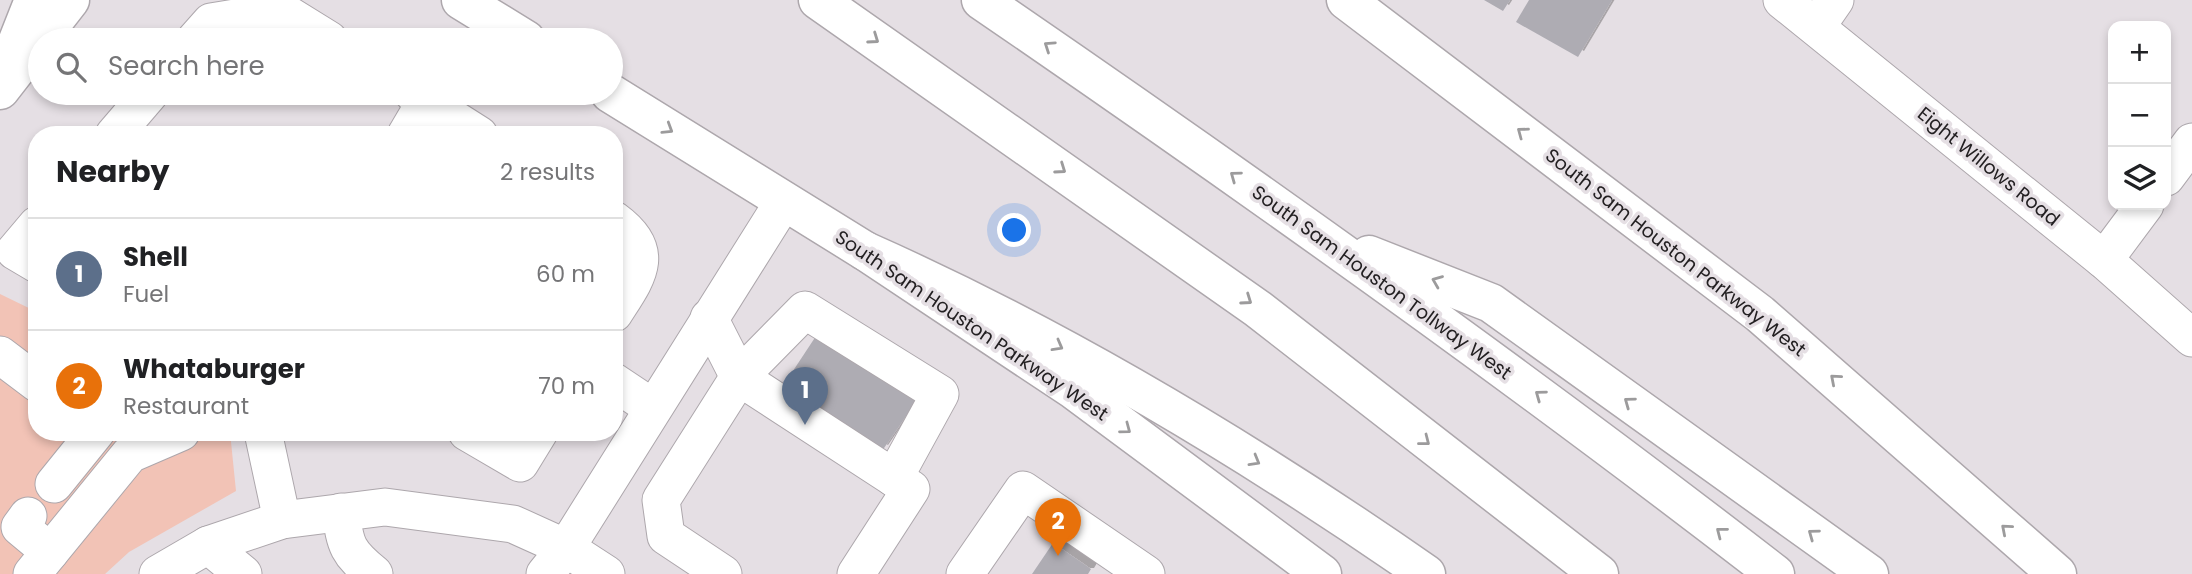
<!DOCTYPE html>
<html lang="en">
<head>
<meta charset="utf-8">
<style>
  body { margin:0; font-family:Poppins,sans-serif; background:#f6f6f6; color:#202124 }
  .controls { position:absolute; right:21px; top:21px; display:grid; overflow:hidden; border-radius:14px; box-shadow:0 4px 10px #0003 }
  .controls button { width:63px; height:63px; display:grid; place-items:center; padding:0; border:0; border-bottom:2px solid #e0e0e0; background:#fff; color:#202124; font:35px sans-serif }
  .you { position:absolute; left:1015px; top:231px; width:24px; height:24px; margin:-18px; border:5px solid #fff; border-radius:50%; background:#1a73e8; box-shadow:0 0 0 10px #1a73e833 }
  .badge { display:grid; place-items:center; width:46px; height:46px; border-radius:50%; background:#0f766e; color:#fff; font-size:23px; font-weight:700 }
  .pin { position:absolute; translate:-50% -58px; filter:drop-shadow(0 2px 4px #0008) }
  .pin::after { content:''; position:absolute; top:37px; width:24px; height:21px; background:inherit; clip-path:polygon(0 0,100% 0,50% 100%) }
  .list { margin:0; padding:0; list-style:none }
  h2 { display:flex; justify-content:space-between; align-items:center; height:91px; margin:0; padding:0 28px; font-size:30px }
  h2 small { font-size:23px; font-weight:400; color:#757577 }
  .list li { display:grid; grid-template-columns:46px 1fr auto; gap:21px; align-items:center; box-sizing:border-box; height:112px; padding:0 28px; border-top:2px solid #e0e0e0 }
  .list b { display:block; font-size:26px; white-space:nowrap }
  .list p { margin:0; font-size:23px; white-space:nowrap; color:#757577 }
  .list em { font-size:23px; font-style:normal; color:#757577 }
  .icon { flex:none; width:38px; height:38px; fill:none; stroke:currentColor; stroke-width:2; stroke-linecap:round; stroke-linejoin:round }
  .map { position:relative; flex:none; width:2192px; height:574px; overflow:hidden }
  .search { position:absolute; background:#fff; box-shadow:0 4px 10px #0003; left:28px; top:28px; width:595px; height:77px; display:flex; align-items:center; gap:18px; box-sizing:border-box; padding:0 24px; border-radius:38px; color:#757577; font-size:26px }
  .panel { position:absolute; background:#fff; box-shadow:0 4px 10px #0003; left:28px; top:126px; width:595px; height:315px; border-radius:28px }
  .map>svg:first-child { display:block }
  .green { fill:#f2c3b6 }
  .building { fill:#aeacb3; filter:url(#shadow) }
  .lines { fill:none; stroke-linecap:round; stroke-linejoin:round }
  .minor-casing { stroke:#ada7ac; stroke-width:39 }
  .major-casing { stroke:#ada7ac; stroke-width:41 }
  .highway-casing { stroke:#ada7ac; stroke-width:41 }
  .minor { stroke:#fff; stroke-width:37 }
  .major { stroke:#fff; stroke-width:38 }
  .highway { stroke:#fff; stroke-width:38 }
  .oneway { stroke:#9c9b9c }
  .labels { text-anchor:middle; stroke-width:7; stroke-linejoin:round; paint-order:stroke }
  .street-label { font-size:19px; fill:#232022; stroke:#e5dfe4 }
</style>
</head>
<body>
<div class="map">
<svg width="2192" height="574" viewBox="0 0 2192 574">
  <defs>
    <filter id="shadow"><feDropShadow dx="6" dy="-6" stdDeviation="0" flood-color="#0004"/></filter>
  </defs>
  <rect width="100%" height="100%" fill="#e5dfe4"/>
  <!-- green -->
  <polygon class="green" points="0,294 37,312 37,432 230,432 236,491 129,552 105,574 0,574"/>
  <!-- building -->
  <g class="building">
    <polygon points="1484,0 1510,0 1503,11"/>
    <polygon points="1529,0 1612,0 1578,57 1516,22"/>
    <polygon points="818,333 917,400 882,451 783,386"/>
    <polygon points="1053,543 1091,569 1088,574 1032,574"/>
  </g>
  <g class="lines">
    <defs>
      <g id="minor">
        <polyline points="1782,0 2104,260 2192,338"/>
        <polyline points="1817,26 1835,0"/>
        <polyline points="195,40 211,22 272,12 287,14 329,40"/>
        <polyline points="413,93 479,135"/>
        <polyline points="114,135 150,93"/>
        <polyline points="406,135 426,101"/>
        <polyline points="2166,177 2192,142"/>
        <path d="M614,220C658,252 637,277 614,313"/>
        <polyline points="37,225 15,251 37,264"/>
        <polyline points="2104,260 2145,205"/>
        <polyline points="709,318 739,377 911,489 856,574"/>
        <polyline points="0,355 37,383"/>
        <polyline points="614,382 653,408"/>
        <polyline points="263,432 282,520"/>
        <polyline points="467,432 520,463 539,432"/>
        <polyline points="54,484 96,432"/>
        <path d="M341,512C345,546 348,553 374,574"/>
        <polyline points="28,516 20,527 50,552"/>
        <polyline points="208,545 243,574"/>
        <polyline points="32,574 130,454 181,432"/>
        <polyline points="158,574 208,545 282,520 385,507 513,524 566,548 606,574"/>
        <polyline points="545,574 566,548 784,201"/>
        <polyline points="723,574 666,536 661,500 739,377 805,310 940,394 894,478"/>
        <polyline points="965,574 1023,490 1146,574"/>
      </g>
      <g id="major">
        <polyline points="461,0 526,40"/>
        <polyline points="1346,0 1760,314 2057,574"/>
        <polyline points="11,58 34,0"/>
        <polyline points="0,90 70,0"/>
        <polyline points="610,93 865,251 1074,390 1322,574"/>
      </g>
      <g id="highway">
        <polyline points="818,0 1258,309 1599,574"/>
        <path d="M981,0C1251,185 1517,374 1775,574"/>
        <path d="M865,251C1062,338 1249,451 1426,574"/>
        <polyline points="1369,255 1491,303 1869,574"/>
      </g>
    </defs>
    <!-- minor casing -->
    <use href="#minor" class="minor-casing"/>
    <!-- major casing -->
    <use href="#major" class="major-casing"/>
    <!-- highway casing -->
    <use href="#highway" class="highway-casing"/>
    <!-- minor -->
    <use href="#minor" class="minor"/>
    <!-- major -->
    <use href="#major" class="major"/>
    <!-- highway -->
    <use href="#highway" class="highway"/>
  </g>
  <!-- one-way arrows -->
  <defs><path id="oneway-chevron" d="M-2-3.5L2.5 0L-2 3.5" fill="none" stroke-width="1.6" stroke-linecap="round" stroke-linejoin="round" transform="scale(1.75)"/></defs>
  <g class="oneway">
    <use href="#oneway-chevron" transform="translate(874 39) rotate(35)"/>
    <use href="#oneway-chevron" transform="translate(1049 46) rotate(-146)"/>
    <use href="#oneway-chevron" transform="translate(668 129) rotate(32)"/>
    <use href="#oneway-chevron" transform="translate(1522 132) rotate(-143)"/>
    <use href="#oneway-chevron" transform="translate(1061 169) rotate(35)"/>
    <use href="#oneway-chevron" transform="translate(1235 176) rotate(-144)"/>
    <use href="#oneway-chevron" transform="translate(1437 281) rotate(-158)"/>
    <use href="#oneway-chevron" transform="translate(1247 300) rotate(35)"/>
    <use href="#oneway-chevron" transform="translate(1058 346) rotate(29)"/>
    <use href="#oneway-chevron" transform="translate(1835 379) rotate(-139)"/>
    <use href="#oneway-chevron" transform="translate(1540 395) rotate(-144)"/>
    <use href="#oneway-chevron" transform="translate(1629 402) rotate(-144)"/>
    <use href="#oneway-chevron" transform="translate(1126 429) rotate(37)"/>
    <use href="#oneway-chevron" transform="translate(1425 441) rotate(38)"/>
    <use href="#oneway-chevron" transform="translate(1255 461) rotate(30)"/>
    <use href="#oneway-chevron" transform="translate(2006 529) rotate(-139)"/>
    <use href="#oneway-chevron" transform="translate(1721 532) rotate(-142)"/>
    <use href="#oneway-chevron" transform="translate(1813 534) rotate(-144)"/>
  </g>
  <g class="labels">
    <!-- street labels -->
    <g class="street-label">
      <text transform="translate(1989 166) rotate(39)" y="7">Eight Willows Road</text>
      <text transform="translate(1676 252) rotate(38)" y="7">South Sam Houston Parkway West</text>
      <text transform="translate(1382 282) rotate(36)" y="7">South Sam Houston Tollway West</text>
      <text transform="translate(972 325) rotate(34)" y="7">South Sam Houston Parkway West</text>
    </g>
  </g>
</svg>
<div class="controls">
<button>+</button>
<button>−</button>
<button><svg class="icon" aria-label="layers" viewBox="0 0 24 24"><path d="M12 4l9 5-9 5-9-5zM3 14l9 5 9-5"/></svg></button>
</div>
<div class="you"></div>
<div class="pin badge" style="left:805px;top:425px;background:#5c6f8a">1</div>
<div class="pin badge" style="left:1058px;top:556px;background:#e8710a">2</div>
<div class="search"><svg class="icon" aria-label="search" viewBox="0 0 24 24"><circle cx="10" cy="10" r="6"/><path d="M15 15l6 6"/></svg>Search here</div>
<section class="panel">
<h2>Nearby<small>2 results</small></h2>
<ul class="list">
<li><span class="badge" style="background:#5c6f8a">1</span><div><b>Shell</b><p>Fuel</p></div><em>60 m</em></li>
<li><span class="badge" style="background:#e8710a">2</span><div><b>Whataburger</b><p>Restaurant</p></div><em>70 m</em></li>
</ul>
</section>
</div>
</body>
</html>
